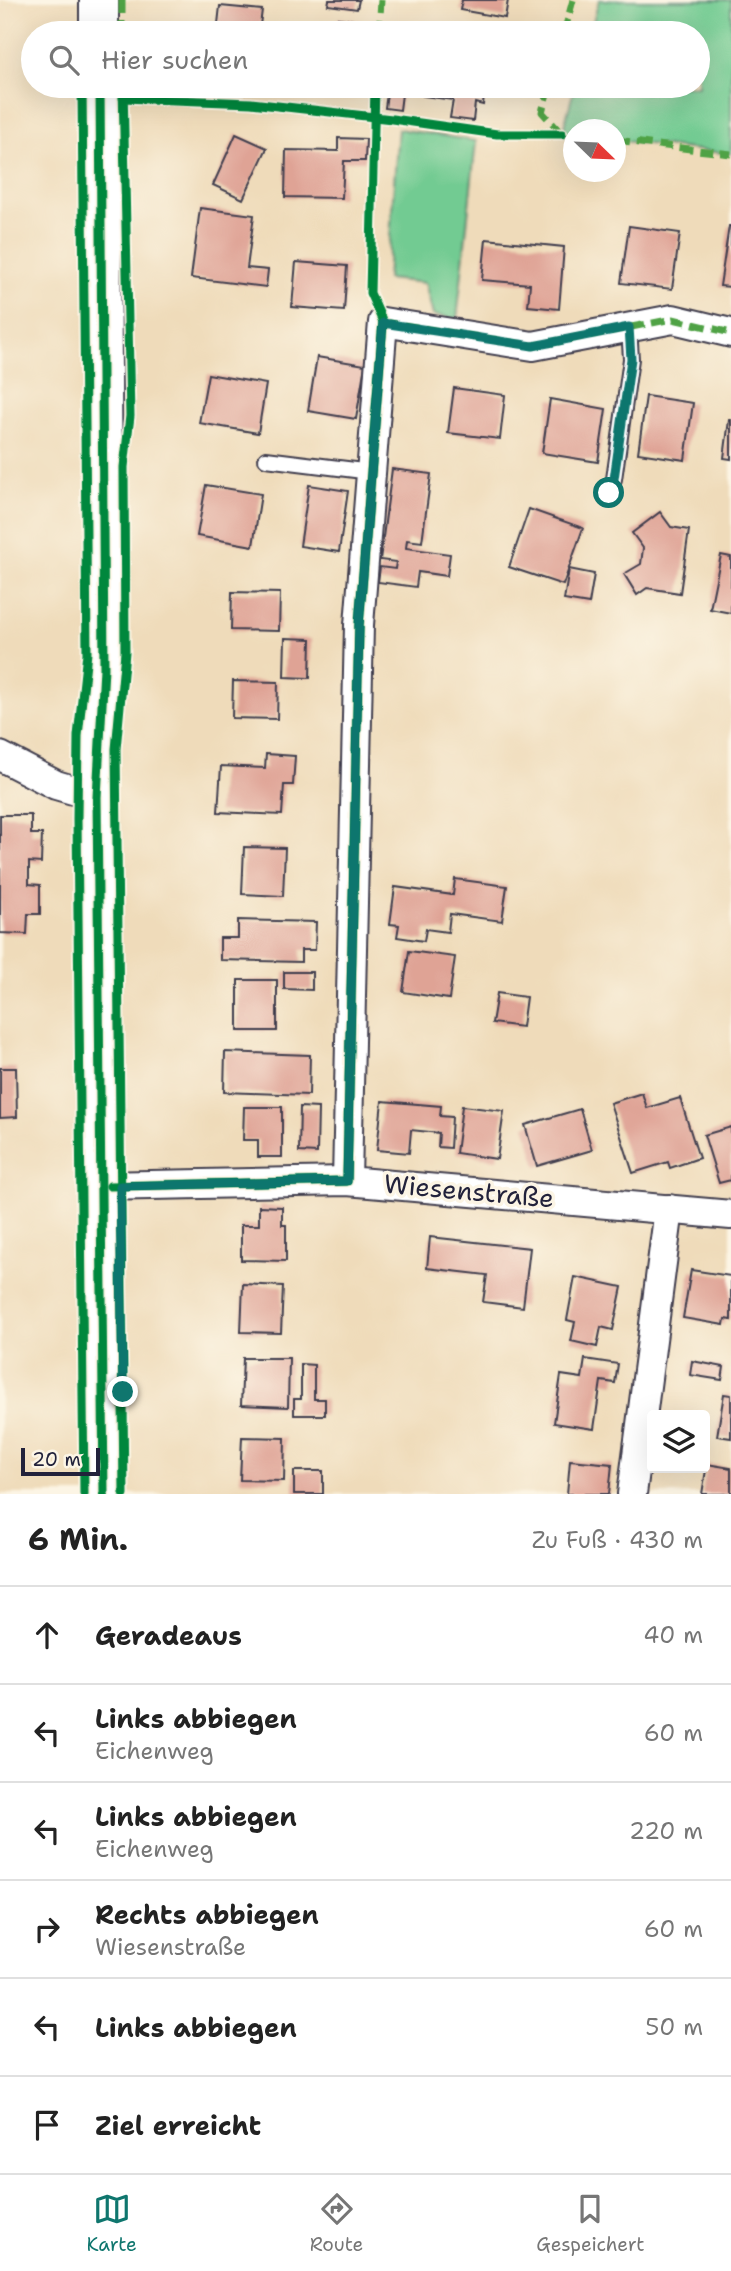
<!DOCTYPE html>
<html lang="de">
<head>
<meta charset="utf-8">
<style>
  body { margin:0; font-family:"Shantell Sans",sans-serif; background:#f6f6f6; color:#222 }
  .controls { position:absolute; right:21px; bottom:21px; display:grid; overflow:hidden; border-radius:7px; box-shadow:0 7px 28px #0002 }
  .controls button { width:63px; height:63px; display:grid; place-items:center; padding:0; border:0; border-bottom:2px solid #e0e0e0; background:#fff; color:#222; font:35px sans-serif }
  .compass { position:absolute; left:563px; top:119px; width:63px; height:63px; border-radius:50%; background:#fff; box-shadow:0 7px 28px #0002; rotate:113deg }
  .scale { position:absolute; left:21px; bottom:18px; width:79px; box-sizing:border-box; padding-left:7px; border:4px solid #22223b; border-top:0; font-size:19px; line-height:24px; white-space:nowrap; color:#22223b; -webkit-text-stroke:5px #fcf5e5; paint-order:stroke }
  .stop { position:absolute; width:21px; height:21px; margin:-16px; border:5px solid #0f766e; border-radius:50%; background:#fff }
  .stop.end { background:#0f766e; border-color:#fff; box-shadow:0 2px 7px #0008 }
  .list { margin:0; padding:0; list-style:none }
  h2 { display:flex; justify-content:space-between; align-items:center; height:91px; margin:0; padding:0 28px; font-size:30px }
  h2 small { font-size:23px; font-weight:400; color:#767676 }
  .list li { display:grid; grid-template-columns:46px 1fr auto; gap:21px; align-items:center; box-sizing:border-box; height:98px; padding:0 28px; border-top:2px solid #e0e0e0 }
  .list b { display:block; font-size:26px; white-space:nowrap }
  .list p { margin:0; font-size:23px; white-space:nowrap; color:#767676 }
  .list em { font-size:23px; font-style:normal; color:#767676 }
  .icon { flex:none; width:38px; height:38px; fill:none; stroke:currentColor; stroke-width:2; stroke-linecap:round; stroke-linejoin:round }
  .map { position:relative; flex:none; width:731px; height:1494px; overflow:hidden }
  .search { position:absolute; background:#fff; box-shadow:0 7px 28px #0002; left:21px; right:21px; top:21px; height:77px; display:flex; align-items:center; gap:18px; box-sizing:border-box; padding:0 24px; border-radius:38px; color:#767676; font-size:26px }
  .sheet { height:679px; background:#fff }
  nav { display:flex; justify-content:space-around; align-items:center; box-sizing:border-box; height:98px; border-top:2px solid #e0e0e0; background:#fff; font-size:19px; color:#767676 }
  nav a { display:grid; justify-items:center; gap:4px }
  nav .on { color:#0f766e }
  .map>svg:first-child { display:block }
  .green { fill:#72cb92; stroke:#4a7666; stroke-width:2 }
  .building { fill:#dfa395 }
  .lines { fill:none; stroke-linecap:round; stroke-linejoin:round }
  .service-casing { stroke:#413e4e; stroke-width:18 }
  .minor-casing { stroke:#413e4e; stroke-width:32 }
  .primary-casing { stroke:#413e4e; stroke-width:42 }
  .service { stroke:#fff; stroke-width:14 }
  .minor { stroke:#fff; stroke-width:28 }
  .primary { stroke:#fff; stroke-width:38 }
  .quiet { stroke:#50a245; stroke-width:7; stroke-dasharray:14 7; stroke-linecap:butt }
  .cycleway-casing { stroke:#fcf5e5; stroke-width:13 }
  .cycleway { stroke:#00873e; stroke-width:9 }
  .route { stroke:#0f766e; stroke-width:9 }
  .labels { text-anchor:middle; stroke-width:7; stroke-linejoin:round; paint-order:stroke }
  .street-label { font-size:26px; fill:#22223b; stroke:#fcf5e5 }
</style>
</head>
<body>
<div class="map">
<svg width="731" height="1494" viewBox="0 0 731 1494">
  <rect width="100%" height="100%" fill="#fcf5e5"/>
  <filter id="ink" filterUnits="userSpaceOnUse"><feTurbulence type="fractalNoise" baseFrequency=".0143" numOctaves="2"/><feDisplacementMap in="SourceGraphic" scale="14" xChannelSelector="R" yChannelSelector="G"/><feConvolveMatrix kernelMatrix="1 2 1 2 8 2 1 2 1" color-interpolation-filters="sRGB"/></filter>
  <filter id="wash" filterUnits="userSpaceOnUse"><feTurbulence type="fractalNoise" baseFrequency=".00686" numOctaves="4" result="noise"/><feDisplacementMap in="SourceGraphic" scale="28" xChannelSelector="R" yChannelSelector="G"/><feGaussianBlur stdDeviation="1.57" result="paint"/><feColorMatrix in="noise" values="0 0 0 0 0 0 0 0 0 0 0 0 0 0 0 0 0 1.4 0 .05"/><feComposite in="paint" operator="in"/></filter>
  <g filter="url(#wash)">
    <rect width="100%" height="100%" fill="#efdbba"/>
    <!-- green -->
    <g class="green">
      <polygon points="599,0 731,0 731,154 616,140 616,130 574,130 573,135 562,134 575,86 698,86 698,33 590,33"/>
      <polygon points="398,129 476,141 457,319 433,315 425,283 387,279"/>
    </g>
    <g id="blocks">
      <!-- building -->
      <g class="building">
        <polygon points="329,0 359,0 357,9 328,5"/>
        <polygon points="462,0 508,0 505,18 460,10"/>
        <polygon points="220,6 262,10 259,33 217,33"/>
        <polygon points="338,18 362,21 360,33 325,33 326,25 338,27"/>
        <polygon points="388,86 403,86 400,110 385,108"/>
        <polygon points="424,86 485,86 483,105 475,103 473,121 450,118 453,100 423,96"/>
        <polygon points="236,134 267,148 243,199 213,185"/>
        <polygon points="338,138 366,139 365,161 344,161 342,198 285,197 286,150 338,151"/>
        <polygon points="200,208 254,215 247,268 268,270 266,287 191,278"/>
        <polygon points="629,226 680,233 672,289 621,283"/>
        <polygon points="729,226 731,226 731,287 720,286"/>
        <polygon points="486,239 564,247 559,309 528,306 530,284 482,280"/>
        <polygon points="296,262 347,266 344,311 292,307"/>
        <polygon points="317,357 365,365 356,419 308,411"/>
        <polygon points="208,374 266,384 258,433 199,423"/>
        <polygon points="454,388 505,395 500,439 448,433"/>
        <polygon points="646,396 693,403 685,460 638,453"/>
        <polygon points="550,399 606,409 598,462 542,453"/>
        <polygon points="729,420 731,420 731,459 724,458"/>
        <polygon points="392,469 431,474 422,542 407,540 406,548 450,554 447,576 418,572 416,587 378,582 380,567 395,569 396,562 380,560"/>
        <polygon points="206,485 261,494 253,546 197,536"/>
        <polygon points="309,485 348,491 339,552 300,546"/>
        <polygon points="529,509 583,528 563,585 509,567"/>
        <polygon points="660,512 671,527 689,530 680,593 647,588 637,595 624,574 641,564 643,548 632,533"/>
        <polygon points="721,555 731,557 731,613 710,609"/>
        <polygon points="569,569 594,574 589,604 564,600"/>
        <polygon points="232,592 280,593 279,631 231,630"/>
        <polygon points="285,638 311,639 310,678 284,677"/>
        <polygon points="233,681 278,682 277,719 232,718"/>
        <polygon points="266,754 295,756 293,785 284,785 282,815 218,812 221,766 265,768"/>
        <polygon points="0,815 31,815 31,834 42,834 41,863 29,862 29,884 40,885 40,914 28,914 27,934 0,933"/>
        <polygon points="244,847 285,848 283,896 242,894"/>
        <polygon points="455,879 507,886 502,921 450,914 448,932 426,929 424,941 397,937 399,925 390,924 395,887 453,895"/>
        <polygon points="238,920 316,922 315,950 301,950 301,962 220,960 220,938 238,938"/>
        <polygon points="409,951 455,957 449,999 403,992"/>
        <polygon points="284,972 312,972 312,990 284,989"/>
        <rect x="238" y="980" width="39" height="51"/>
        <polygon points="497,993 526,997 522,1027 492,1023"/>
        <polygon points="225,1052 310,1055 309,1095 224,1092"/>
        <polygon points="0,1068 16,1068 17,1117 0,1118"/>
        <polygon points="642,1093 647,1108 680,1098 699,1158 670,1168 668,1162 633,1173 610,1103"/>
        <polygon points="382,1101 441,1106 440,1116 452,1117 450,1148 438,1147 439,1133 411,1130 409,1153 377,1150"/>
        <polygon points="462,1106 504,1111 497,1159 456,1153"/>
        <polygon points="244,1107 282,1107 282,1157 258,1157 258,1140 243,1140"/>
        <polygon points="300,1107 318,1108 317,1153 299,1152"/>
        <polygon points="580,1109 592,1150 537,1166 525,1125"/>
        <polygon points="731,1127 731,1180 719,1183 704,1135"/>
        <polygon points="259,1206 282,1207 282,1225 286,1225 286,1261 241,1260 241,1225 259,1225"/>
        <polygon points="430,1237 530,1248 523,1307 483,1302 487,1275 427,1268"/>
        <polygon points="691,1270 731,1276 731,1320 725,1319 724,1325 683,1318"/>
        <polygon points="575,1277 622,1287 613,1330 601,1327 597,1347 571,1341 575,1322 567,1320"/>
        <polygon points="243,1284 283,1286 281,1333 241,1332"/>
        <polygon points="243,1358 289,1358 288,1407 241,1405"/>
        <polygon points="585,1359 618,1364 615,1383 601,1381 594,1429 554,1423 561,1375 582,1378"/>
        <polygon points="692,1361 724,1367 722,1380 690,1375"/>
        <polygon points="301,1364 314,1365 314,1399 325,1399 325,1415 294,1415 294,1399 301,1399"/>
        <polygon points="724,1394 731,1395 731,1438 717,1436"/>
        <polygon points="242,1437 285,1438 284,1481 240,1480"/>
        <polygon points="570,1460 612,1464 609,1494 567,1494"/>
        <polygon points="707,1464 731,1468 731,1494 702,1494"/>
        <rect x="294" y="1471" width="29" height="23"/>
      </g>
    </g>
  </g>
  <g filter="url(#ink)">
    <use href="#blocks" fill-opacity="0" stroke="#413e4e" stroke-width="2"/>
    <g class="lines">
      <defs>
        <g id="service">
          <polyline points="266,459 371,472"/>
          <polyline points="609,493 614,479 631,359 629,327"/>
        </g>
        <g id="minor">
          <polyline points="0,756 56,785 97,797"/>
          <polyline points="347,1181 359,625 383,322 533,346 673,319 731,333"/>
          <polyline points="100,1186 347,1181 731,1215"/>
          <polyline points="632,1494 669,1209"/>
        </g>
        <g id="primary">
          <polyline points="99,0 99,33"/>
          <polyline points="100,86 104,668 97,797 104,1494"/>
        </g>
      </defs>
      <!-- service casing -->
      <use href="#service" class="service-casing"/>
      <!-- minor casing -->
      <use href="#minor" class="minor-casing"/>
      <!-- primary casing -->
      <use href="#primary" class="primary-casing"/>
      <!-- service -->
      <use href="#service" class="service"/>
      <!-- minor -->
      <use href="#minor" class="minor"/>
      <!-- primary -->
      <use href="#primary" class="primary"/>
      <!-- quiet -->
      <g class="quiet">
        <polyline points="122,0 122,33"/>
        <polyline points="379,33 381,0"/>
        <polyline points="564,33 573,0"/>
        <polyline points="549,86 542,112 562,134"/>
        <polyline points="616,140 731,154"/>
        <polyline points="383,322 533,346 673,319 731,333"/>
      </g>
      <defs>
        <g id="cycleway">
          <polyline points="82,86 87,653 78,736 77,819 84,1494"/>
          <polyline points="100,86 104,668 97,797 104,1494"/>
          <polyline points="123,86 130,416 124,467 125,652 116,749 124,1494"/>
          <polyline points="123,98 251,103 392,119 497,134 562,134"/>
          <polyline points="110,1186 347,1181 359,625 383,322 370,293 375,86"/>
        </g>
      </defs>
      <!-- cycleway casing -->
      <use href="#cycleway" class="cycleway-casing"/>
      <!-- cycleway -->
      <use href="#cycleway" class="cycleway"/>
    </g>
  </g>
  <g class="lines" filter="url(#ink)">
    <!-- route -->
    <polyline class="route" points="123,1392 120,1186 347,1181 359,625 383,323 533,346 629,327 631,359 614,479 609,493"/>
  </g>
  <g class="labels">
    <!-- street labels -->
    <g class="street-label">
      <text transform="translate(469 1191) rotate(5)" y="9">Wiesenstraße</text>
    </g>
  </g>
</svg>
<div class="controls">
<button><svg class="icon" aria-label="layers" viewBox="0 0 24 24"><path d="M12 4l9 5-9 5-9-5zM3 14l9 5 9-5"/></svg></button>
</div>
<svg class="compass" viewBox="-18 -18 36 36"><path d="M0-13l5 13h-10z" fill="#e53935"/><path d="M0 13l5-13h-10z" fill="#767676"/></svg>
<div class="scale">20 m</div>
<div class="stop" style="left:609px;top:493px"></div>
<div class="stop end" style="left:123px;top:1392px"></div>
<div class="search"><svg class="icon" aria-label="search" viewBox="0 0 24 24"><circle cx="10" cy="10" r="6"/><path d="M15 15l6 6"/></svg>Hier suchen</div>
</div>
<section class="sheet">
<h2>6 Min.<small>Zu Fuß · 430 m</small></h2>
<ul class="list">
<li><svg class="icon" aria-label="ahead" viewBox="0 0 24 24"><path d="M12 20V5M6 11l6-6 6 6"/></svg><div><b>Geradeaus</b></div><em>40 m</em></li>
<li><svg class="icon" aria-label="left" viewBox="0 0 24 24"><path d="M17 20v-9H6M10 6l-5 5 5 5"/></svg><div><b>Links abbiegen</b><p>Eichenweg</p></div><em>60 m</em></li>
<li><svg class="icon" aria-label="left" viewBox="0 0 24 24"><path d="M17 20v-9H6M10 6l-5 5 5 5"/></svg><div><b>Links abbiegen</b><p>Eichenweg</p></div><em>220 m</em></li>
<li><svg class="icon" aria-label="right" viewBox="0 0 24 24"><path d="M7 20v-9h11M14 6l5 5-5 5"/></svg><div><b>Rechts abbiegen</b><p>Wiesenstraße</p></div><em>60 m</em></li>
<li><svg class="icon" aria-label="left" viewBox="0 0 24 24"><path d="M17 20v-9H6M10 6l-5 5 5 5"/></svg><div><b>Links abbiegen</b></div><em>50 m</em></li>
<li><svg class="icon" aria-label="arrive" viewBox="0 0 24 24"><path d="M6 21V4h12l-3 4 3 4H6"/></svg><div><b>Ziel erreicht</b></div></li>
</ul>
</section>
<nav>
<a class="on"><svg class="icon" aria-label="map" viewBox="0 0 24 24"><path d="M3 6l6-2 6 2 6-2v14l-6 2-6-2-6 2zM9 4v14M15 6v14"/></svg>Karte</a>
<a><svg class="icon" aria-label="directions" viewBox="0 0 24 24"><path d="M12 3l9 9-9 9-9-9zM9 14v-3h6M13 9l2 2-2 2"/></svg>Route</a>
<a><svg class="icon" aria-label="saved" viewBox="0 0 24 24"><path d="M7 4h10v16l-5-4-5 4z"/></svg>Gespeichert</a>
</nav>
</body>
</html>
